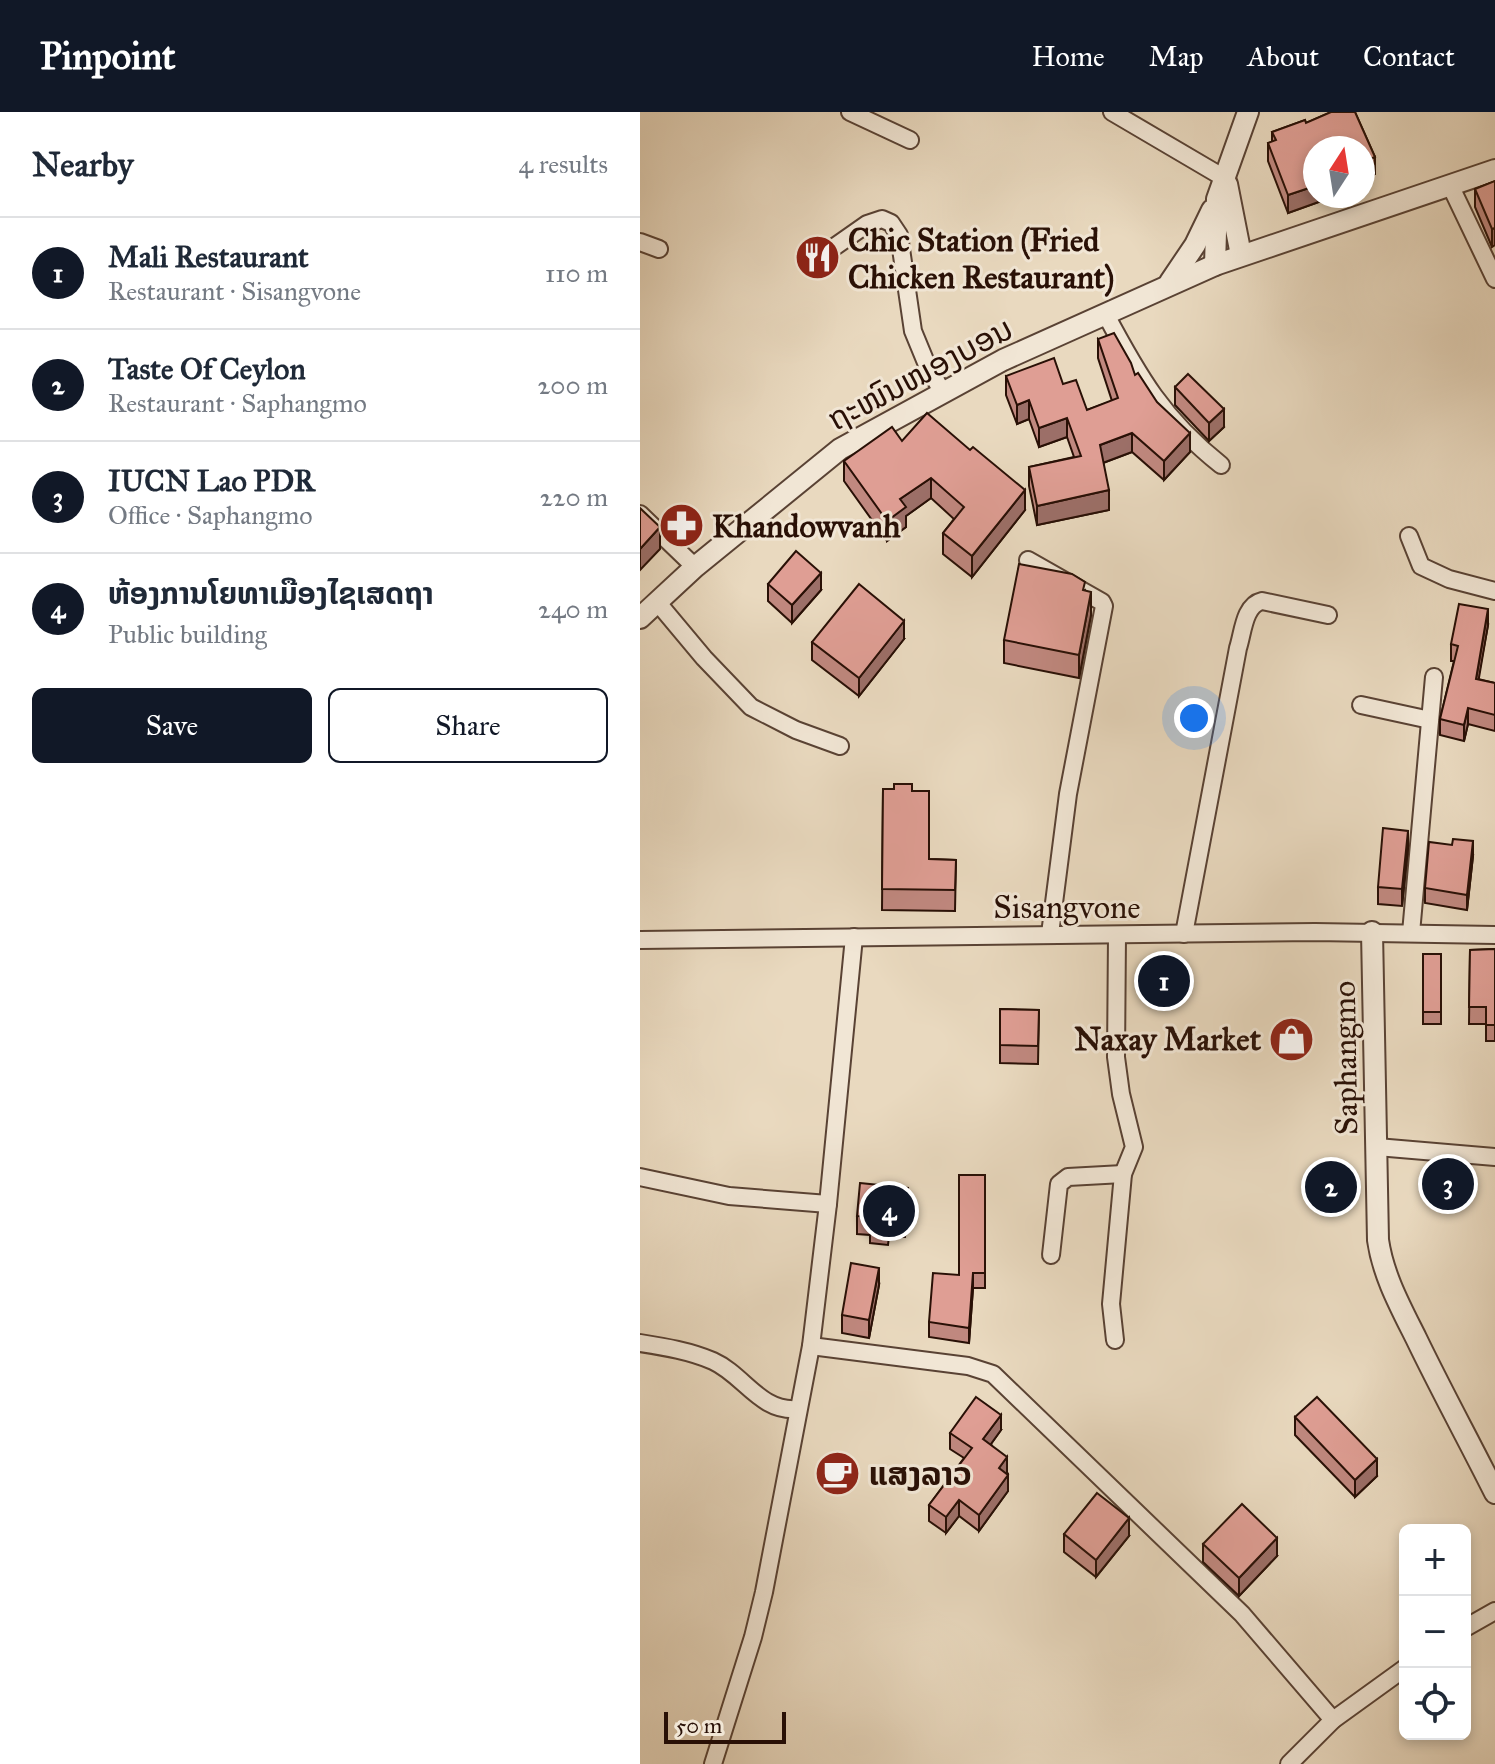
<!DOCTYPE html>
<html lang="en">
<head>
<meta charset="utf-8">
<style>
  body { margin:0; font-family:"IM FELL Great Primer","Noto Sans Lao",serif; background:#f6f6f7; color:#1f2937 }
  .controls { position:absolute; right:24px; bottom:24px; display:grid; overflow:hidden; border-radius:12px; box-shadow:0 4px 12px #0003 }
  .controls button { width:72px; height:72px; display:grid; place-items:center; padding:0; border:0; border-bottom:2px solid #e0e1e3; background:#fff; color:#1f2937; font:40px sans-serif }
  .compass { position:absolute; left:663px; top:24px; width:72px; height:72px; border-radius:50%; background:#fff; box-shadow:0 4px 12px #0003; rotate:12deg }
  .scale { position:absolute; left:24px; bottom:20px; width:122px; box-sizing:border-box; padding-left:8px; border:4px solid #291006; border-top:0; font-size:22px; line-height:28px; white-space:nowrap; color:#291006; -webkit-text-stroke:6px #f1e6d5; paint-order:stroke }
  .you { position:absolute; left:554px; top:606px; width:28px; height:28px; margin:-20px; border:6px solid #fff; border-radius:50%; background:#1a73e8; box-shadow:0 0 0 12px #1a73e833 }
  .badge { display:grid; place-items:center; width:52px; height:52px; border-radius:50%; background:#111827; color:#fff; font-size:26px; font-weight:700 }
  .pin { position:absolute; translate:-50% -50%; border:4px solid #fff; box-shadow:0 2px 8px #0006 }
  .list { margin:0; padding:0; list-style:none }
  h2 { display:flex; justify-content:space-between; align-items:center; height:104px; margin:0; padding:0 32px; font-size:34px }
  h2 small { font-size:26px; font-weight:400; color:#747a83 }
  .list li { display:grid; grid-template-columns:52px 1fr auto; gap:24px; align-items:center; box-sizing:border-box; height:112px; padding:0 32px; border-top:2px solid #e0e1e3 }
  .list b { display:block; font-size:30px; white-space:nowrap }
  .list p { margin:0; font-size:26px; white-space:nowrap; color:#747a83 }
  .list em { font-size:26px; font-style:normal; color:#747a83 }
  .actions { display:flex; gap:16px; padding:24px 32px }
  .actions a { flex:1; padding:18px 0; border:2px solid #111827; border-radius:12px; text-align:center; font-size:28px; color:#111827 }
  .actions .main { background:#111827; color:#fff }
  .icon { flex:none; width:44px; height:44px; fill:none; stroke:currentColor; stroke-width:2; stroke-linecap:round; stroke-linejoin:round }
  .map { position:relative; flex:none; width:855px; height:1652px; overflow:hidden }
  header { display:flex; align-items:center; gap:48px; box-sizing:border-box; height:112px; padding:0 40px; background:#111827; color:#fff }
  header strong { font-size:38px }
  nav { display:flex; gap:44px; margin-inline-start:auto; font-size:28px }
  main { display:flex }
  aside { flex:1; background:#fff }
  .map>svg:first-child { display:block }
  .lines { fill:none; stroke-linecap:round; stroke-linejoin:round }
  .minor-casing { stroke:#594234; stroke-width:20 }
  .tertiary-casing { stroke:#594234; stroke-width:24 }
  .minor { stroke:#f1e6d5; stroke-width:16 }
  .tertiary { stroke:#f1e6d5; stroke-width:20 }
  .wall { fill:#c0887f; stroke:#291006; stroke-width:2 }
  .shaded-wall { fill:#9c6f68; stroke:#291006; stroke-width:2 }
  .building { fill:#df9e94; stroke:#291006; stroke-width:2 }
  .labels { text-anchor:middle; stroke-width:6; stroke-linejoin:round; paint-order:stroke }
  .poi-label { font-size:32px; font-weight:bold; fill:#291006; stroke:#f1e6d5; text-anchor:start }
  .street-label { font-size:32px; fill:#291006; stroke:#f1e6d5 }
</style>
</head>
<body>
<header>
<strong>Pinpoint</strong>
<nav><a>Home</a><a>Map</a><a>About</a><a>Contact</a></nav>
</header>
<main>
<aside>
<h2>Nearby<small>4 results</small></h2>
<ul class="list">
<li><span class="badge">1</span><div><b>Mali Restaurant</b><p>Restaurant · Sisangvone</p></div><em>110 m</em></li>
<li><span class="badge">2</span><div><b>Taste Of Ceylon</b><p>Restaurant · Saphangmo</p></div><em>200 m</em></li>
<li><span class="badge">3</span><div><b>IUCN Lao PDR</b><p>Office · Saphangmo</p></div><em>220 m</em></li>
<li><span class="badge">4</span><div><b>ຫ້ອງການໂຍທາເມືອງໄຊເສດຖາ</b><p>Public building</p></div><em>240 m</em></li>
</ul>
<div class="actions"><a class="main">Save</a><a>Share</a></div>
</aside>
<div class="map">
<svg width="855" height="1652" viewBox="0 0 855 1652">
  <rect width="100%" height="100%" fill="#e9d9bf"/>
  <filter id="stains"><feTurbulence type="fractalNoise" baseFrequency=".0025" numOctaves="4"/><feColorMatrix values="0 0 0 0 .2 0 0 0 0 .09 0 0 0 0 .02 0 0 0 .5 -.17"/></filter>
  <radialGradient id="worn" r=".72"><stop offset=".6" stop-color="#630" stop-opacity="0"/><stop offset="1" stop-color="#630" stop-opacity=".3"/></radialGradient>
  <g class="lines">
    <defs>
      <g id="minor">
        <polyline points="210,0 270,28"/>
        <polyline points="472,0 586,67"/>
        <polyline points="810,73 855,167"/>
        <polyline points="0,130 19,137"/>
        <polyline points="170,152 227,112 242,107 251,111 259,123 273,219 287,253 303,281"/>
        <path d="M465,201C499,265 523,307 581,353"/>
        <polyline points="0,402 55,455"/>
        <polyline points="769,424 781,454 809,467 855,479"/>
        <polyline points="388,448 462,490 464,494 428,682 410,822"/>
        <polyline points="18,491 64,546 111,595 156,618 200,634"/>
        <polyline points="721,593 790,608"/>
        <polyline points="771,821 794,565"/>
        <path d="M544,822L598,536C603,521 604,493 622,489L688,503"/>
        <polyline points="0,828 675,820 855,823"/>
        <polyline points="737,1035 855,1045"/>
        <polyline points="0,1065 89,1084 188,1092"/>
        <polyline points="411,1143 419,1072 428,1065 483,1062"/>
        <polyline points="475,1228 471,1192 483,1062 494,1035 481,982 476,945 477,824"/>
        <path d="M0,1231C25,1235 50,1239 73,1249C104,1263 120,1300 157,1297"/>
        <polyline points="171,1234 328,1254 353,1262 602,1502 693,1608"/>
        <polyline points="825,1516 855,1499"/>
        <polyline points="73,1652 113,1525 124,1480 171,1234 188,1092 214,825"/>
        <polyline points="649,1652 693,1608 765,1556"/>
      </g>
      <g id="tertiary">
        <polyline points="587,72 601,143"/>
        <polyline points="575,153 577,87 608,0"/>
        <polyline points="530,170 555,133 572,98"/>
        <polyline points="0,506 55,455 200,337 363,248 575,153 855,58"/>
        <path d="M732,820L738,1128C743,1163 760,1194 776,1226C801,1278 829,1329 855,1381"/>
      </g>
    </defs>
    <!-- minor casing -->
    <use href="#minor" class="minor-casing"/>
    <!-- tertiary casing -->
    <use href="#tertiary" class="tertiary-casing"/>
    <!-- minor -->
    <use href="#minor" class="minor"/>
    <!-- tertiary -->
    <use href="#tertiary" class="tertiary"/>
  </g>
  <!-- wall -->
  <g class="wall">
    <polygon points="691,0 715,0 735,45 735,62 723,68 723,36 675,36 675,84 687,84 687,87 648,101 628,49 628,31 632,30 632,20 665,8 666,11"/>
    <polygon points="855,69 852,135 835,95 835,77"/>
    <polygon points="458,227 495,263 550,340 524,368 492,340 463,351 469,398 397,413 389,374 389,355 434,345 427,325 399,335 389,307 377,312 366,283 366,264 423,272 447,298 472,289 458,246"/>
    <polygon points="535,275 584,315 569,329 535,293"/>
    <polygon points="262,329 385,398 332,465 303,442 303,421 314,407 291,386 266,404 266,415 247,429 204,369 204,349"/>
    <polygon points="128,472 181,478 152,511 128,489"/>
    <polygon points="445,478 451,503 439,566 364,551 364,528"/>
    <polygon points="848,513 838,567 855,571 855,619 828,612 824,629 800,623 800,607 814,549 811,549 811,532"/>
    <polygon points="264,527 219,584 172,548 172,530"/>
    <polygon points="243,677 272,679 289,747 316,748 315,799 242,798"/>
    <polygon points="768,736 762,794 738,792 738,775"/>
    <polygon points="833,744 827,798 785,791 785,776"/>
    <polygon points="855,837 855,929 846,929 846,912 829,912 830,838"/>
    <rect x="783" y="842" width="18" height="70"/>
    <polygon points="360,897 399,898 398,952 360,951"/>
    <polygon points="345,1063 345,1176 333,1176 329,1231 289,1225 289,1210 319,1163"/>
    <polygon points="268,1094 265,1125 249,1124 248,1133 230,1131 230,1123 217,1122 217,1104"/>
    <polygon points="239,1173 229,1226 202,1221 202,1203"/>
    <polygon points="655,1305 737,1364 715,1385 655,1323"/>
    <polygon points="361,1318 351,1332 367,1360 368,1379 339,1419 319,1404 306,1421 289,1409 289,1393 324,1346 310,1337 310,1321"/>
    <polygon points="424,1422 489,1424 456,1465 424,1440"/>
    <polygon points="563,1432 637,1444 599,1484 563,1450"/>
  </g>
  <!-- shaded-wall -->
  <g class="shaded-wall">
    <polygon points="735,45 735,62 723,68 723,50"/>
    <polygon points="675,74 675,84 687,84 687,87 648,101 648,83"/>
    <polygon points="855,116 855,133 852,135 852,117"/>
    <polygon points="389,288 389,307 377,312 377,293"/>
    <polygon points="584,297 584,315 569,329 569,311"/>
    <polygon points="427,306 427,325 399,335 399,316"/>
    <polygon points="492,321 492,340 460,352 460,333"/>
    <polygon points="550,321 550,340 524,368 524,349"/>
    <polygon points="291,366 291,386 266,404 266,415 247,429 247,409 260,387"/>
    <polygon points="385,378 385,398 332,465 332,444"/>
    <polygon points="469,378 469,398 397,413 397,394"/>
    <polygon points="20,415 20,437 0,458 0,437"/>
    <polygon points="181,461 181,478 152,511 152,493"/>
    <polygon points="451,480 451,503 439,566 439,543"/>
    <polygon points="848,497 848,513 836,583 836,567"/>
    <polygon points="264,509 264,527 219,584 219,566"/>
    <polygon points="828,596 828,612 824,629 824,613"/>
    <polygon points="768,719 768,736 762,794 762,777"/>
    <polygon points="833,729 833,744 827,798 827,783"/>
    <polygon points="268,1076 268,1094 265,1125 265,1108"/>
    <polygon points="239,1156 239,1173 229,1226 229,1208"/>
    <polygon points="333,1161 333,1176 329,1231 329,1216"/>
    <polygon points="361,1303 361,1318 343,1343 343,1327"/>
    <polygon points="367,1345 367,1360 359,1372 359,1356"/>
    <polygon points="737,1347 737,1364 715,1385 715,1368"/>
    <polygon points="368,1363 368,1379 339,1419 339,1403"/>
    <polygon points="319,1388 319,1404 306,1421 306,1405"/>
    <polygon points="489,1406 489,1424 456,1465 456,1448"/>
    <polygon points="637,1426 637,1444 599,1484 599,1466"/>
  </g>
  <!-- building -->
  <g class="building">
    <polygon points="691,0 715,0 735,45 723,50 723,36 675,36 675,74 648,83 628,31 636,28 632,20 665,8 666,11"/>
    <polygon points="855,69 855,116 852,117 835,77"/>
    <polygon points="474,221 491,251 495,263 498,261 517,290 550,321 524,349 492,321 460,333 469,378 397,394 389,355 441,344 427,306 399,316 389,288 377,293 366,264 414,246 423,272 436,268 447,298 478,286 458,227"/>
    <polygon points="548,262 584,297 569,311 535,275"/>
    <polygon points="287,301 330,338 333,335 385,378 332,444 303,421 324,395 291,366 260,387 266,395 247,409 204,349 252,315 262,329"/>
    <polygon points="0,396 20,415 0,437"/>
    <polygon points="156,439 181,461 152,493 128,472"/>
    <polygon points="379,452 432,462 445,470 443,478 451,480 439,543 364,528"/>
    <polygon points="219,472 264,509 219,566 172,530"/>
    <polygon points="819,492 848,497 836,567 855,571 855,603 828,596 824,613 800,607 818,534 811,532"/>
    <polygon points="254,672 272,672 272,679 289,679 289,747 316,748 315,778 242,777 243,677 254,677"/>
    <polygon points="743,716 768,719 762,777 738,775"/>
    <polygon points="813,727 833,729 827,783 785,776 789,730 812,733"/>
    <polygon points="855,837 855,913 846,913 846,895 829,895 830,838"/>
    <rect x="783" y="842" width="18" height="58"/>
    <polygon points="360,897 399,898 398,934 360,933"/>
    <polygon points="319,1063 345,1063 345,1161 333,1161 329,1216 289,1210 293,1161 319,1163"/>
    <polygon points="220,1071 268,1076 265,1108 249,1106 248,1115 230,1113 231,1106 217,1104"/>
    <polygon points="211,1151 239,1156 229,1208 202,1203"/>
    <polygon points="336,1285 361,1303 343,1327 367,1345 359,1356 368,1363 339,1403 319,1388 306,1405 289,1393 332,1336 310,1321"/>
    <polygon points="677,1285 737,1347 715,1368 655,1305"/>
    <polygon points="457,1381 489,1406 456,1448 424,1422"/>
    <polygon points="602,1392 637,1426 599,1466 563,1432"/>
  </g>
  <!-- icons -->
  <defs>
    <symbol id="restaurant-disc" viewBox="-11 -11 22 22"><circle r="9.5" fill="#8f2418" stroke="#f1e6d5"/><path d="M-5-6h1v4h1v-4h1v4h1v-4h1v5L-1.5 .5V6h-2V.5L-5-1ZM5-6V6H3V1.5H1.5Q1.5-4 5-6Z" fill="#fff"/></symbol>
    <symbol id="pharmacy-disc" viewBox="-11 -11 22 22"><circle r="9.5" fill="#8f2418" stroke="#f1e6d5"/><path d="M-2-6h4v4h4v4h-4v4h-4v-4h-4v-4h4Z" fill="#fff"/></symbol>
    <symbol id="shop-disc" viewBox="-11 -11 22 22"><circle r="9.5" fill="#8f2418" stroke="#f1e6d5"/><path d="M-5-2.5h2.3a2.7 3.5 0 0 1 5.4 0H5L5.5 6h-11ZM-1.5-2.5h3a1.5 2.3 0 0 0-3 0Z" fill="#fff"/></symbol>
    <symbol id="cafe-disc" viewBox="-11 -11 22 22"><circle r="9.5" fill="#8f2418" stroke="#f1e6d5"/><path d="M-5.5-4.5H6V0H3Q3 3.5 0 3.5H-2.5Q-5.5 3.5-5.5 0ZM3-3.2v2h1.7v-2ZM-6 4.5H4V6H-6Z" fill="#fff"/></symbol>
  </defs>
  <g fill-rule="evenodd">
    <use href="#restaurant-disc" x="152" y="120" width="51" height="51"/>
    <use href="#pharmacy-disc" x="16" y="388" width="51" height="51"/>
    <use href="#shop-disc" x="626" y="902" width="51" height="51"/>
    <use href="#cafe-disc" x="172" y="1336" width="51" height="51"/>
  </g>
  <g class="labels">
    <!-- poi labels -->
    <g class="poi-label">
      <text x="208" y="139">Chic Station (Fried<tspan x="208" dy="37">Chicken Restaurant)</tspan></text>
      <text x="72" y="425">Khandowvanh</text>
      <text x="621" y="938" text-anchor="end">Naxay Market</text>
      <text x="229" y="1373">ແສງລາວ</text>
    </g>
    <!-- street labels -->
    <g class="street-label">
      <text transform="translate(280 262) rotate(-28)" y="11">ຖະໜົນໜອງບອນ</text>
      <text x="427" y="806">Sisangvone</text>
      <text transform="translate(705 946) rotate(-91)" y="11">Saphangmo</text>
    </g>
  </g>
  <rect width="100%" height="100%" filter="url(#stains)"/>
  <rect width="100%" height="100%" fill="url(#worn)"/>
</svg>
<div class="controls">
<button>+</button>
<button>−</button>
<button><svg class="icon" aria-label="locate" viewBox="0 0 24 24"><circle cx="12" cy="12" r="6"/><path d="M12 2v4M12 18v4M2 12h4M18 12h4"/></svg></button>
</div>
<svg class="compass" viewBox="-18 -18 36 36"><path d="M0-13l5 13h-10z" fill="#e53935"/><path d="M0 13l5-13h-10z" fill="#747a83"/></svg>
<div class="scale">50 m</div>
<div class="you"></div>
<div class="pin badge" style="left:524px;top:869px">1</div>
<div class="pin badge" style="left:691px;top:1075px">2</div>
<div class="pin badge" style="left:808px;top:1072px">3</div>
<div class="pin badge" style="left:249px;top:1099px">4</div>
</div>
</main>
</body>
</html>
